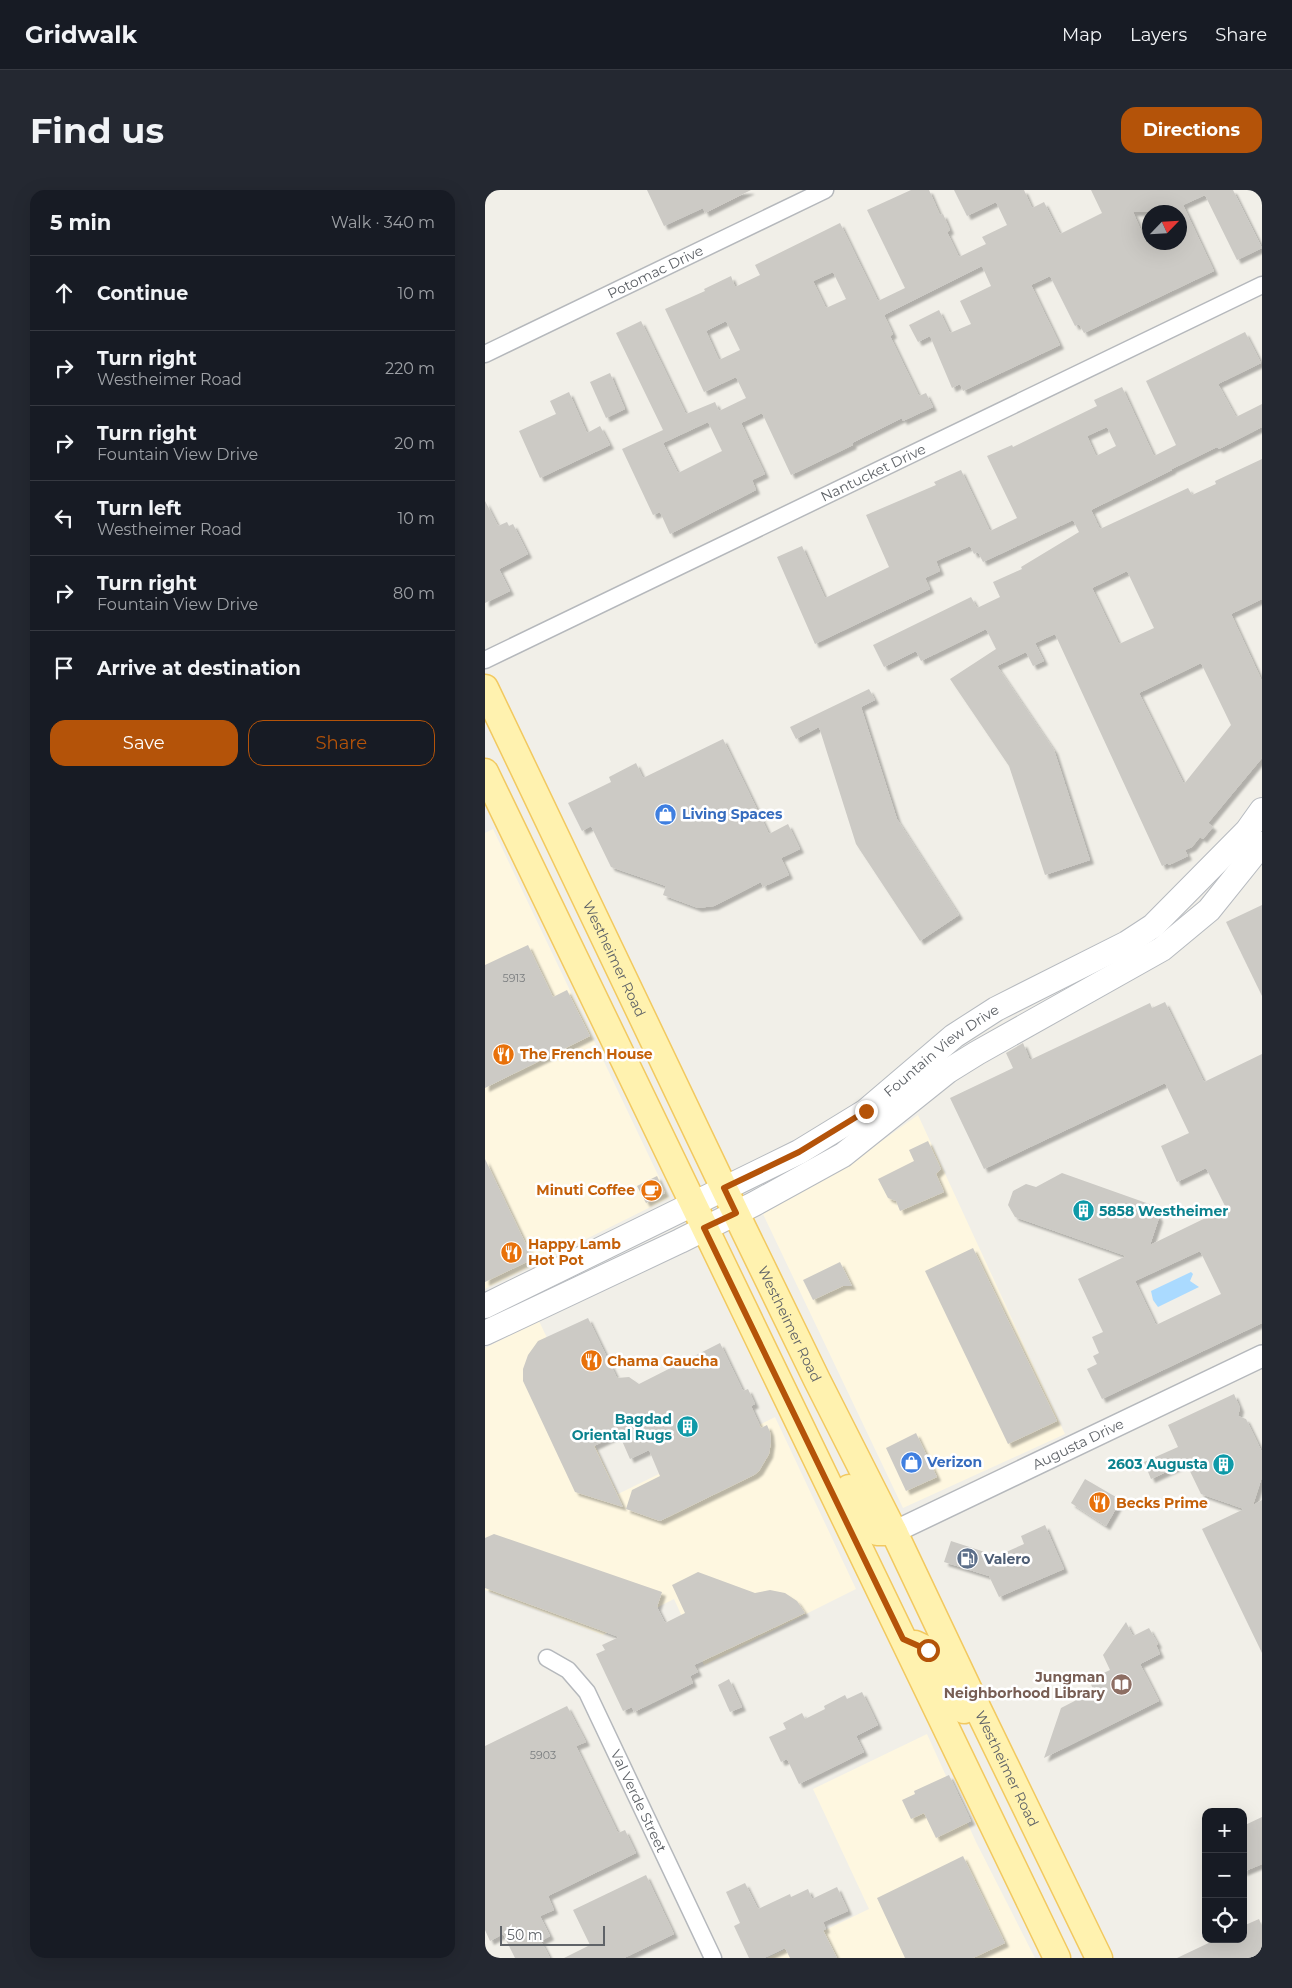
<!DOCTYPE html>
<html lang="en">
<head>
<meta charset="utf-8">
<style>
  body { margin:0; font-family:Montserrat,sans-serif; background:#242831; color:#f1f3f6 }
  .controls { position:absolute; right:15px; bottom:15px; display:grid; overflow:hidden; border-radius:10px; box-shadow:0 5px 20px #0002 }
  .controls button { width:45px; height:45px; display:grid; place-items:center; padding:0; border:0; border-bottom:1px solid #363941; background:#171b24; color:#f1f3f6; font:25px sans-serif }
  .compass { position:absolute; left:657px; top:15px; width:45px; height:45px; border-radius:50%; background:#171b24; box-shadow:0 5px 20px #0002; rotate:65deg }
  .scale { position:absolute; left:15px; bottom:12px; width:105px; box-sizing:border-box; padding-left:5px; border:2px solid #5f6368; border-top:0; font-size:14px; line-height:18px; white-space:nowrap; color:#5f6368; -webkit-text-stroke:4px #fff; paint-order:stroke }
  .stop { position:absolute; width:15px; height:15px; margin:-11px; border:4px solid #b45309; border-radius:50%; background:#fff }
  .stop.end { background:#b45309; border-color:#fff; box-shadow:0 1px 5px #0008 }
  .list { margin:0; padding:0; list-style:none }
  h2 { display:flex; justify-content:space-between; align-items:center; height:65px; margin:0; padding:0 20px; font-size:21px }
  h2 small { font-size:16px; font-weight:400; color:#9ea1a6 }
  .list li { display:grid; grid-template-columns:32px 1fr auto; gap:15px; align-items:center; box-sizing:border-box; height:75px; padding:0 20px; border-top:1px solid #363941 }
  .list b { display:block; font-size:19px; white-space:nowrap }
  .list p { margin:0; font-size:16px; white-space:nowrap; color:#9ea1a6 }
  .list em { font-size:16px; font-style:normal; color:#9ea1a6 }
  .actions { display:flex; gap:10px; padding:15px 20px }
  .actions a { flex:1; padding:11px 0; border:1px solid #b45309; border-radius:15px; text-align:center; font-size:18px; color:#b45309 }
  .actions .main { background:#b45309; color:#fff }
  .icon { flex:none; width:28px; height:28px; fill:none; stroke:currentColor; stroke-width:2; stroke-linecap:round; stroke-linejoin:round }
  .map { position:relative; flex:none; width:777px; height:1768px; overflow:hidden; border-radius:15px }
  header { display:flex; align-items:center; gap:30px; box-sizing:border-box; height:70px; padding:0 25px; background:#171b24; border-bottom:1px solid #363941 }
  header strong { font-size:24px }
  nav { display:flex; gap:28px; margin-inline-start:auto; font-size:18px }
  .intro { display:flex; align-items:center; justify-content:space-between; box-sizing:border-box; height:120px; padding:0 30px }
  h1 { margin:0; font-size:35px }
  .button { padding:12px 22px; border-radius:15px; background:#b45309; color:#fff; font-size:18px; font-weight:700 }
  main { display:flex; gap:30px; padding:0 30px }
  aside { flex:1; background:#171b24; border-radius:15px; box-shadow:0 5px 20px #0002 }
  .map>svg:first-child { display:block }
  .commercial { fill:#fef7e0 }
  .water { fill:#aadaff }
  .building { fill:#cccac5; fill-rule:evenodd; filter:url(#shadow) }
  .lines { fill:none; stroke-linecap:round; stroke-linejoin:round }
  .minor-casing { stroke:#b5b8bc; stroke-width:19 }
  .tertiary-casing { stroke:#b5b8bc; stroke-width:24 }
  .secondary-casing { stroke:#b6babf; stroke-width:26 }
  .primary-casing { stroke:#f2c960; stroke-width:29 }
  .minor { stroke:#fff; stroke-width:16 }
  .tertiary { stroke:#fff; stroke-width:21 }
  .secondary { stroke:#fff; stroke-width:24 }
  .primary { stroke:#fff2af; stroke-width:26 }
  .route { stroke:#b45309; stroke-width:6 }
  .labels { text-anchor:middle; stroke-width:5; stroke-linejoin:round; paint-order:stroke }
  .number-label { font-size:11px; fill:#7a7d7f }
  .street-label { font-size:14px; fill:#5f6368; stroke:#fff }
  .shop-label { font-size:14px; font-weight:bold; fill:#366cbe; stroke:#fff; text-anchor:start }
  .food-label { font-size:14px; font-weight:bold; fill:#c56008; stroke:#fff; text-anchor:start }
  .culture-label { font-size:14px; font-weight:bold; fill:#0d838f; stroke:#fff; text-anchor:end }
  .service-label { font-size:14px; font-weight:bold; fill:#4e5e75; stroke:#fff; text-anchor:start }
  .education-label { font-size:14px; font-weight:bold; fill:#785e54; stroke:#fff; text-anchor:end }
</style>
</head>
<body>
<header>
<strong>Gridwalk</strong>
<nav><a>Map</a><a>Layers</a><a>Share</a></nav>
</header>
<div class="intro"><h1>Find us</h1><a class="button">Directions</a></div>
<main>
<aside>
<h2>5 min<small>Walk · 340 m</small></h2>
<ul class="list">
<li><svg class="icon" aria-label="ahead" viewBox="0 0 24 24"><path d="M12 20V5M6 11l6-6 6 6"/></svg><div><b>Continue</b></div><em>10 m</em></li>
<li><svg class="icon" aria-label="right" viewBox="0 0 24 24"><path d="M7 20v-9h11M14 6l5 5-5 5"/></svg><div><b>Turn right</b><p>Westheimer Road</p></div><em>220 m</em></li>
<li><svg class="icon" aria-label="right" viewBox="0 0 24 24"><path d="M7 20v-9h11M14 6l5 5-5 5"/></svg><div><b>Turn right</b><p>Fountain View Drive</p></div><em>20 m</em></li>
<li><svg class="icon" aria-label="left" viewBox="0 0 24 24"><path d="M17 20v-9H6M10 6l-5 5 5 5"/></svg><div><b>Turn left</b><p>Westheimer Road</p></div><em>10 m</em></li>
<li><svg class="icon" aria-label="right" viewBox="0 0 24 24"><path d="M7 20v-9h11M14 6l5 5-5 5"/></svg><div><b>Turn right</b><p>Fountain View Drive</p></div><em>80 m</em></li>
<li><svg class="icon" aria-label="arrive" viewBox="0 0 24 24"><path d="M6 21V4h12l-3 4 3 4H6"/></svg><div><b>Arrive at destination</b></div></li>
</ul>
<div class="actions"><a class="main">Save</a><a>Share</a></div>
</aside>
<div class="map">
<svg width="777" height="1768" viewBox="0 0 777 1768">
  <defs>
    <filter id="shadow"><feDropShadow dx="4" dy="4" stdDeviation="1" flood-color="#0004"/></filter>
  </defs>
  <rect width="100%" height="100%" fill="#f1efe8"/>
  <!-- commercial -->
  <g class="commercial">
    <polygon points="8,639 184,1008 0,1099 0,643"/>
    <polygon points="433,925 580,1244 418,1318 278,1024 373,968"/>
    <polygon points="54,1131 110,1249 108,1251 133,1304 290,1227 371,1399 219,1475 189,1409 118,1445 0,1400 0,1158"/>
    <polygon points="442,1544 491,1652 550,1768 282,1768 384,1719 328,1599"/>
  </g>
  <!-- water -->
  <polygon class="water" points="706,1082 708,1084 705,1091 714,1097 673,1117 668,1110 666,1101"/>
  <!-- building -->
  <g class="building">
    <polygon points="162,0 266,0 220,23 218,18 179,36"/>
    <path d="M426,0H444L455,25L458,24L465,40L462,42L474,67L501,54L497,47L522,35L511,12L482,26L469,0H539L547,18L559,12L575,44L617,23L606,0H748L777,58L752,70L720,5L698,15L729,81L599,143L594,134L590,136L565,86L546,95L575,155L478,201L475,194L467,198L445,146L433,152L424,135L454,120L465,143L486,134L475,111L506,96L497,76L399,125L408,144L405,146L434,206L441,203L448,217L418,231L417,228L367,253L368,255L306,285L277,223L256,233L280,284L267,290L271,300L185,344L175,322L168,325L137,259L178,240L131,143L156,131L201,224L230,212L234,221L261,208L251,187L219,202L180,119L220,101L219,99L246,86L250,97L275,85L270,75L355,33L393,111L420,98L382,20ZM648,22H694V52H661ZM348,82L361,109L341,118L328,91ZM241,131L255,160L234,170L221,141ZM223,232L237,261L193,283L178,253Z"/>
    <path d="M760,142L776,173L733,194L751,227L777,214V237L734,259L732,257L687,279V280L606,320L615,339L703,298L707,305L731,294L730,291L777,269V409L746,424L777,491V568L723,633L728,637L718,649L715,647L707,657L700,660L703,666L684,675L683,673L677,676L570,444L550,453L559,471L548,476L541,462L512,476L569,560L605,670L560,685L524,576L465,489L511,459L501,439L436,471L431,461L399,477L388,455L486,407L492,418L515,407L508,392L537,379L536,377L594,342L588,330L498,372L493,362L489,364L485,356L451,371L455,381L440,388L445,399L330,454L292,367L317,356L340,408L404,377L381,325L451,295L449,292L476,280L505,341L532,328L502,266L527,255L528,257L612,216L609,210L637,197L669,266L691,255L661,191ZM622,237L631,256L611,266L602,246ZM642,381L669,438L634,454L607,398ZM716,473L746,535L699,594L654,503Z"/>
    <polygon points="125,183 140,219 121,228 105,192"/>
    <polygon points="84,202 102,243 115,236 125,255 55,288 34,241 71,224 65,211"/>
    <polygon points="0,311 13,336 22,332 24,336 28,334 43,364 14,379 25,401 0,413"/>
    <polygon points="384,499 390,510 376,517 412,629 474,725 435,751 371,654 334,537 311,549 305,537"/>
    <polygon points="238,549 284,644 303,634 315,659 296,668 304,685 278,697 276,692 229,716 213,718 178,705 181,696 126,677 106,636 97,641 83,613 126,592 124,587 151,573 158,588"/>
    <polygon points="777,715 777,806 741,732"/>
    <polygon points="43,755 68,807 82,800 105,846 0,898 0,775"/>
    <path d="M680,812L719,892L777,864V1133L617,1209L602,1179L612,1174L608,1166L614,1163L607,1147L618,1142L593,1089L641,1066L530,1027L523,1015L528,1001L541,994L551,997L577,983L667,1015L674,1028L665,1055L741,1018L721,978L692,992L676,956L704,943L680,893L499,979L465,908L528,878L521,863L538,853L545,870L665,813L667,818ZM715,1061L736,1104L671,1135L650,1091Z"/>
    <polygon points="443,951 456,979 451,984 459,1002 415,1021 411,1011 403,1008 393,989 429,971 424,960"/>
    <polygon points="0,969 48,1069 0,1092"/>
    <polygon points="172,986 180,1003 161,1013 152,996"/>
    <polygon points="488,1058 572,1231 523,1254 440,1081"/>
    <polygon points="355,1072 367,1096 358,1096 328,1110 318,1090"/>
    <polygon points="103,1128 132,1188 144,1187 154,1194 235,1153 258,1201 263,1199 270,1214 266,1216 276,1238 282,1235 285,1242 286,1252 284,1264 274,1281 269,1285 175,1331 141,1319 147,1300 175,1286 164,1260 145,1269 134,1244 109,1256 138,1317 90,1302 38,1191 38,1179 43,1165 53,1151"/>
    <polygon points="749,1204 755,1218 753,1226 761,1229 777,1262 777,1287 768,1315 777,1310 777,1463 717,1339 759,1319 716,1304 701,1273 666,1289 659,1272 693,1257 683,1235"/>
    <polygon points="431,1243 452,1287 421,1301 401,1258"/>
    <polygon points="600,1289 636,1310 621,1336 586,1313"/>
    <polygon points="560,1335 579,1379 514,1407 504,1386 459,1372 466,1351 512,1366 539,1354 536,1346"/>
    <polygon points="9,1344 177,1402 172,1417 180,1433 200,1423 187,1395 213,1382 270,1403 285,1400 300,1403 312,1411 320,1423 209,1475 213,1482 205,1486 208,1493 149,1522 147,1517 138,1521 111,1464 120,1460 117,1455 134,1447 0,1398 0,1348"/>
    <polygon points="641,1432 648,1446 664,1438 673,1454 671,1455 675,1464 655,1474 674,1511 559,1568 576,1518 609,1501 604,1490 625,1480 618,1465"/>
    <polygon points="244,1489 257,1517 245,1522 233,1495"/>
    <polygon points="377,1502 393,1535 371,1546 379,1562 314,1594 302,1569 296,1572 284,1547 301,1539 298,1533 317,1523 320,1529 340,1519 339,1516 360,1505 362,1509"/>
    <polygon points="82,1516 101,1552 91,1556 133,1643 140,1640 151,1663 63,1706 69,1720 55,1726 65,1746 56,1751 65,1768 30,1768 18,1744 5,1751 0,1740 0,1556"/>
    <polygon points="464,1585 486,1631 451,1648 439,1623 426,1629 417,1610 430,1604 429,1601"/>
    <polygon points="777,1627 777,1674 758,1682 758,1636"/>
    <polygon points="478,1666 520,1753 488,1768 420,1768 392,1708"/>
    <polygon points="161,1685 189,1744 139,1768 79,1768 105,1755 88,1720"/>
    <polygon points="260,1693 273,1719 305,1704 306,1707 323,1699 327,1709 352,1697 363,1721 338,1732 341,1739 338,1740 352,1768 305,1768 300,1758 279,1768 264,1768 249,1736 255,1733 241,1702"/>
    <polygon points="774,1729 777,1736 777,1768 692,1768 732,1749 758,1749 758,1736"/>
  </g>
  <g class="lines">
    <defs>
      <g id="minor">
        <path id="s1" d="M0,164L340,0"/>
        <path id="s2" d="M0,470L777,95"/>
        <path id="s3" d="M62,1468L83,1480L102,1502L228,1768"/>
      </g>
      <g id="tertiary">
        <path id="s4" d="M409,1342L777,1166"/>
      </g>
      <g id="secondary">
        <path id="s5" d="M0,1116L314,962L381,921L469,846L511,819L642,753L668,736L762,641L777,620"/>
        <polyline points="0,1143 195,1051 269,1014 358,965 463,881 492,863 677,759 724,720 777,654"/>
      </g>
      <g id="primary">
        <path id="s6" d="M0,498L258,1038L332,1190L409,1342L491,1515L614,1768"/>
        <polyline points="0,582 572,1768"/>
        <polyline points="364,1298 385,1338 392,1342 409,1342"/>
        <polyline points="430,1454 443,1460 473,1517 479,1520 491,1515"/>
      </g>
    </defs>
    <!-- minor casing -->
    <use href="#minor" class="minor-casing"/>
    <!-- tertiary casing -->
    <use href="#tertiary" class="tertiary-casing"/>
    <!-- secondary casing -->
    <use href="#secondary" class="secondary-casing"/>
    <!-- primary casing -->
    <use href="#primary" class="primary-casing"/>
    <!-- minor -->
    <use href="#minor" class="minor"/>
    <!-- tertiary -->
    <use href="#tertiary" class="tertiary"/>
    <!-- secondary -->
    <use href="#secondary" class="secondary"/>
    <!-- primary -->
    <use href="#primary" class="primary"/>
  </g>
  <g class="lines">
    <!-- route -->
    <polyline class="route" points="381,921 314,962 239,998 251,1023 219,1038 418,1449 443,1460"/>
  </g>
  <!-- icons -->
  <defs>
    <symbol id="shop-disc" viewBox="-11 -11 22 22"><circle r="9.5" fill="#3f7fe0" stroke="#fff"/><path d="M-5-2.5h2.3a2.7 3.5 0 0 1 5.4 0H5L5.5 6h-11ZM-1.5-2.5h3a1.5 2.3 0 0 0-3 0Z" fill="#fff"/></symbol>
    <symbol id="restaurant-disc" viewBox="-11 -11 22 22"><circle r="9.5" fill="#e8710a" stroke="#fff"/><path d="M-5-6h1v4h1v-4h1v4h1v-4h1v5L-1.5 .5V6h-2V.5L-5-1ZM5-6V6H3V1.5H1.5Q1.5-4 5-6Z" fill="#fff"/></symbol>
    <symbol id="cafe-disc" viewBox="-11 -11 22 22"><circle r="9.5" fill="#e8710a" stroke="#fff"/><path d="M-5.5-4.5H6V0H3Q3 3.5 0 3.5H-2.5Q-5.5 3.5-5.5 0ZM3-3.2v2h1.7v-2ZM-6 4.5H4V6H-6Z" fill="#fff"/></symbol>
    <symbol id="building-disc" viewBox="-11 -11 22 22"><circle r="9.5" fill="#0f9aa8" stroke="#fff"/><path d="M-4-6H4V6H1V3H-1V6H-4ZM-2.5-4.3h1.7v1.8h-1.7ZM.8-4.3h1.7v1.8H.8ZM-2.5-1h1.7V.8h-1.7ZM.8-1h1.7V.8H.8Z" fill="#fff"/></symbol>
    <symbol id="fuel-disc" viewBox="-11 -11 22 22"><circle r="9.5" fill="#5c6f8a" stroke="#fff"/><path d="M-5.5-6h7V0h2V4h1.3V-2.5L3-4.5l.8-.8L6-3V5H2.5V1h-1V6h-7ZM-4.2-4.7v3.2H.2V-4.7Z" fill="#fff"/></symbol>
    <symbol id="library-disc" viewBox="-11 -11 22 22"><circle r="9.5" fill="#8d6e63" stroke="#fff"/><path d="M-6-4Q-3-5.5-.7-3.5V5Q-3 3-6 4ZM6-4Q3-5.5 .7-3.5V5Q3 3 6 4Z" fill="#fff"/></symbol>
  </defs>
  <g fill-rule="evenodd">
    <use href="#shop-disc" x="168" y="612" width="25" height="25"/>
    <use href="#restaurant-disc" x="6" y="852" width="25" height="25"/>
    <use href="#cafe-disc" x="154" y="988" width="25" height="25"/>
    <use href="#building-disc" x="586" y="1008" width="25" height="25"/>
    <use href="#restaurant-disc" x="14" y="1050" width="25" height="25"/>
    <use href="#restaurant-disc" x="94" y="1158" width="25" height="25"/>
    <use href="#building-disc" x="190" y="1224" width="25" height="25"/>
    <use href="#shop-disc" x="414" y="1260" width="25" height="25"/>
    <use href="#building-disc" x="726" y="1262" width="25" height="25"/>
    <use href="#restaurant-disc" x="602" y="1300" width="25" height="25"/>
    <use href="#fuel-disc" x="470" y="1356" width="25" height="25"/>
    <use href="#library-disc" x="624" y="1482" width="25" height="25"/>
  </g>
  <g class="labels">
    <!-- number labels -->
    <g class="number-label">
      <text x="29" y="792">5913</text>
      <text x="58" y="1569">5903</text>
    </g>
    <!-- street labels -->
    <g class="street-label">
      <text dy="5" stroke="none"><textPath href="#s1" startOffset="189">Potomac Drive</textPath></text>
      <text dy="5" stroke="none"><textPath href="#s2" startOffset="431">Nantucket Drive</textPath></text>
      <text dy="5" stroke="none"><textPath href="#s6" startOffset="300">Westheimer Road</textPath></text>
      <text dy="5" stroke="none"><textPath href="#s5" startOffset="525">Fountain View Drive</textPath></text>
      <text dy="5" stroke="none"><textPath href="#s6" startOffset="705">Westheimer Road</textPath></text>
      <text dy="5" stroke="none"><textPath href="#s4" startOffset="204">Augusta Drive</textPath></text>
      <text dy="5" stroke="none"><textPath href="#s6" startOffset="1200">Westheimer Road</textPath></text>
      <text dy="5" stroke="none"><textPath href="#s3" startOffset="174">Val Verde Street</textPath></text>
    </g>
    <!-- shop labels -->
    <g class="shop-label">
      <text x="197" y="629">Living Spaces</text>
      <text x="442" y="1277">Verizon</text>
    </g>
    <!-- food labels -->
    <g class="food-label">
      <text x="35" y="869">The French House</text>
      <text x="150" y="1005" text-anchor="end">Minuti Coffee</text>
      <text x="43" y="1059">Happy Lamb<tspan x="43" dy="16">Hot Pot</tspan></text>
      <text x="122" y="1176">Chama Gaucha</text>
      <text x="631" y="1318">Becks Prime</text>
    </g>
    <!-- culture labels -->
    <g class="culture-label">
      <text x="614" y="1026" text-anchor="start">5858 Westheimer</text>
      <text x="187" y="1234">Bagdad<tspan x="187" dy="16">Oriental Rugs</tspan></text>
      <text x="723" y="1279">2603 Augusta</text>
    </g>
    <!-- service labels -->
    <g class="service-label">
      <text x="499" y="1374">Valero</text>
    </g>
    <!-- education labels -->
    <g class="education-label">
      <text x="620" y="1492">Jungman<tspan x="620" dy="16">Neighborhood Library</tspan></text>
    </g>
  </g>
</svg>
<div class="controls">
<button>+</button>
<button>−</button>
<button><svg class="icon" aria-label="locate" viewBox="0 0 24 24"><circle cx="12" cy="12" r="6"/><path d="M12 2v4M12 18v4M2 12h4M18 12h4"/></svg></button>
</div>
<svg class="compass" viewBox="-18 -18 36 36"><path d="M0-13l5 13h-10z" fill="#e53935"/><path d="M0 13l5-13h-10z" fill="#9ea1a6"/></svg>
<div class="scale">50 m</div>
<div class="stop" style="left:443px;top:1460px"></div>
<div class="stop end" style="left:381px;top:921px"></div>
</div>
</main>
</body>
</html>
